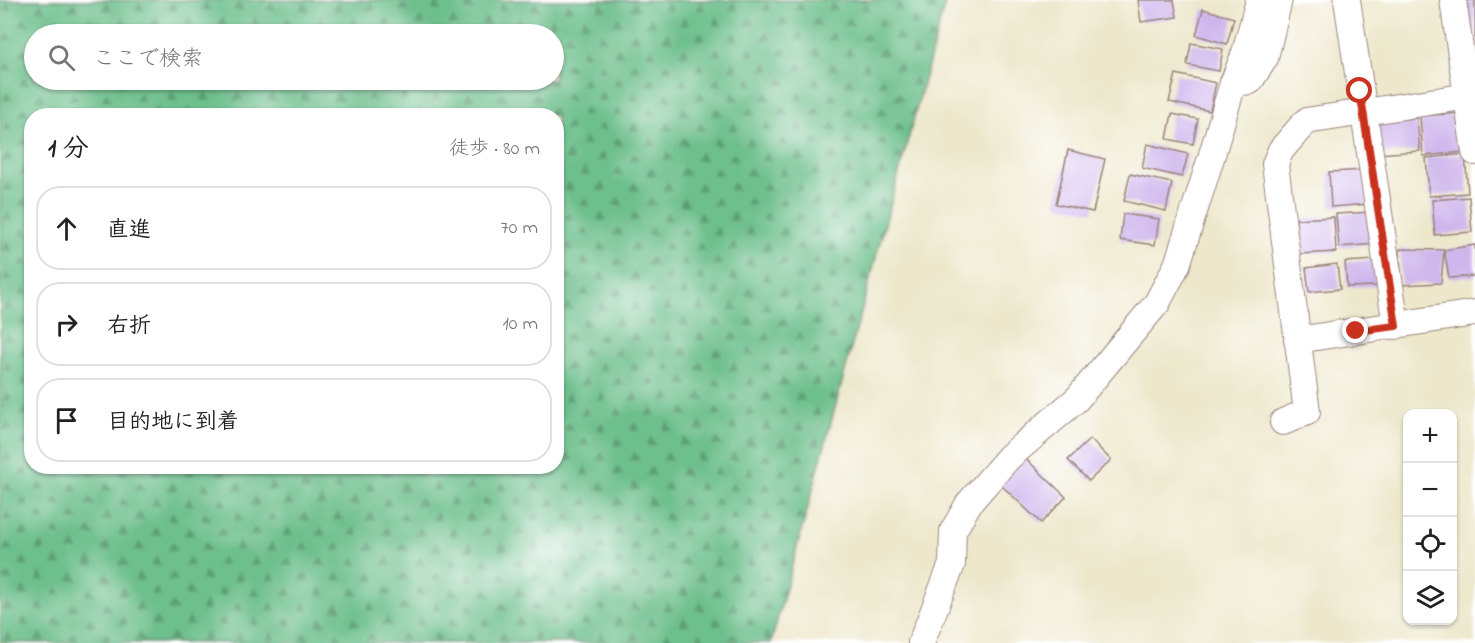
<!DOCTYPE html>
<html lang="ja">
<head>
<meta charset="utf-8">
<style>
  body { margin:0; font-family:"Indie Flower","Klee One",sans-serif; background:#f6f6f6; color:#222 }
  .controls { position:absolute; right:18px; bottom:18px; display:grid; overflow:hidden; border-radius:12px; box-shadow:0 2px 4px #0004 }
  .controls button { width:54px; height:54px; display:grid; place-items:center; padding:0; border:0; border-bottom:2px solid #e0e0e0; background:#fff; color:#222; font:30px sans-serif }
  .stop { position:absolute; width:18px; height:18px; margin:-14px; border:4px solid #c8321e; border-radius:50%; background:#fff }
  .stop.end { background:#c8321e; border-color:#fff; box-shadow:0 2px 6px #0008 }
  .list { margin:0; padding:0; list-style:none }
  h2 { display:flex; justify-content:space-between; align-items:center; height:78px; margin:0; padding:0 24px; font-size:26px }
  h2 small { font-size:20px; font-weight:400; color:#767676 }
  .list li { display:grid; grid-template-columns:39px 1fr auto; gap:18px; align-items:center; box-sizing:border-box; height:84px; margin:0 12px 12px; padding:0 12px; border:2px solid #e0e0e0; border-radius:24px }
  .list b { display:block; font-size:22px; white-space:nowrap }
  .list em { font-size:20px; font-style:normal; color:#767676 }
  .icon { flex:none; width:33px; height:33px; fill:none; stroke:currentColor; stroke-width:2; stroke-linecap:round; stroke-linejoin:round }
  .map { position:relative; flex:none; width:1475px; height:643px; overflow:hidden }
  .search { position:absolute; background:#fff; box-shadow:0 2px 4px #0004; left:24px; top:24px; width:540px; height:66px; display:flex; align-items:center; gap:15px; box-sizing:border-box; padding:0 21px; border-radius:33px; color:#767676; font-size:22px }
  .panel { position:absolute; background:#fff; box-shadow:0 2px 4px #0004; left:24px; top:108px; width:540px; height:366px; border-radius:24px }
  .map>svg:first-child { display:block }
  .forest { fill:url(#forest-firs); stroke:#5c6f5c; stroke-width:1.5; fill-rule:evenodd }
  .building { fill:#cfb6ed }
  .lines { fill:none; stroke-linecap:round; stroke-linejoin:round }
  .minor-casing { stroke:#9c847c; stroke-width:28 }
  .minor { stroke:#fff; stroke-width:26 }
  .route { stroke:#c8321e; stroke-width:8 }
</style>
</head>
<body>
<div class="map">
<svg width="1475" height="643" viewBox="0 0 1475 643">
  <defs>
    <pattern id="forest-firs" width="22" height="20" patternUnits="userSpaceOnUse" patternTransform="scale(1.5)"><rect width="22" height="20" fill="#6dbf8c"/><path d="M5 1l3.5 6h-7zM16 11l3.5 6h-7z" fill="#5c9b73"/></pattern>
  </defs>
  <rect width="100%" height="100%" fill="#fff"/>
  <filter id="ink" filterUnits="userSpaceOnUse"><feTurbulence type="fractalNoise" baseFrequency=".0167" numOctaves="2"/><feDisplacementMap in="SourceGraphic" scale="12" xChannelSelector="R" yChannelSelector="G"/><feConvolveMatrix kernelMatrix="1 2 1 2 8 2 1 2 1" color-interpolation-filters="sRGB"/></filter>
  <filter id="wash" filterUnits="userSpaceOnUse"><feTurbulence type="fractalNoise" baseFrequency=".008" numOctaves="4" result="noise"/><feDisplacementMap in="SourceGraphic" scale="24" xChannelSelector="R" yChannelSelector="G"/><feGaussianBlur stdDeviation="1.35" result="paint"/><feColorMatrix in="noise" values="0 0 0 0 0 0 0 0 0 0 0 0 0 0 0 0 0 1.4 0 .05"/><feComposite in="paint" operator="in"/></filter>
  <g filter="url(#wash)">
    <rect width="100%" height="100%" fill="#ede8cc"/>
    <!-- forest -->
    <path class="forest" d="M0,0H946L771,643H0ZM34,34H554V80H34ZM32,116H556V466H32Z"/>
    <g id="blocks">
      <!-- building -->
      <g class="building">
        <polygon points="1138,0 1174,0 1177,17 1141,22"/>
        <polygon points="1467,0 1475,0 1475,58 1473,58"/>
        <polygon points="1203,9 1234,18 1227,44 1196,35"/>
        <polygon points="1191,43 1223,49 1219,71 1187,65"/>
        <polygon points="1176,74 1216,83 1210,111 1169,102"/>
        <polygon points="1460,113 1463,152 1423,156 1420,116"/>
        <polygon points="1172,114 1198,119 1193,144 1167,139"/>
        <polygon points="1417,118 1420,151 1377,154 1375,121"/>
        <polygon points="1147,144 1188,154 1182,177 1142,168"/>
        <polygon points="1068,150 1105,159 1093,212 1056,204"/>
        <polygon points="1465,154 1468,193 1429,196 1426,158"/>
        <polygon points="1366,170 1369,204 1331,207 1329,172"/>
        <polygon points="1130,174 1172,183 1166,211 1124,201"/>
        <polygon points="1469,197 1472,232 1435,235 1432,200"/>
        <polygon points="1373,212 1375,244 1339,247 1336,214"/>
        <polygon points="1123,214 1159,219 1155,245 1120,240"/>
        <polygon points="1334,217 1336,252 1298,254 1296,219"/>
        <polygon points="1475,245 1475,276 1449,278 1444,250 1441,283 1401,285 1400,249 1444,250"/>
        <polygon points="1376,260 1377,286 1347,287 1345,262"/>
        <polygon points="1337,264 1340,289 1309,292 1306,268"/>
        <polygon points="1090,439 1111,460 1089,481 1068,460"/>
        <polygon points="1025,458 1066,497 1041,523 1000,484"/>
      </g>
    </g>
  </g>
  <g filter="url(#ink)">
    <use href="#blocks" fill-opacity="0" stroke="#9c847c" stroke-width="1.5"/>
    <g class="lines">
      <defs>
        <g id="minor">
          <polyline points="1347,0 1396,326"/>
          <polyline points="1453,0 1475,152"/>
          <polyline points="1233,83 1250,81 1265,58 1279,0"/>
          <polyline points="1297,340 1475,313"/>
          <polyline points="1283,422 1307,412 1275,164 1281,150 1306,121 1475,95"/>
          <polyline points="921,643 952,564 953,531 969,503 1009,457 1077,399 1157,303 1177,265 1211,158 1233,83 1245,53 1259,0"/>
        </g>
      </defs>
      <!-- minor casing -->
      <use href="#minor" class="minor-casing"/>
      <!-- minor -->
      <use href="#minor" class="minor"/>
    </g>
  </g>
  <g class="lines" filter="url(#ink)">
    <!-- route -->
    <polyline class="route" points="1356,331 1396,326 1360,91"/>
  </g>
</svg>
<div class="controls">
<button>+</button>
<button>−</button>
<button><svg class="icon" aria-label="locate" viewBox="0 0 24 24"><circle cx="12" cy="12" r="6"/><path d="M12 2v4M12 18v4M2 12h4M18 12h4"/></svg></button>
<button><svg class="icon" aria-label="layers" viewBox="0 0 24 24"><path d="M12 4l9 5-9 5-9-5zM3 14l9 5 9-5"/></svg></button>
</div>
<div class="stop" style="left:1360px;top:91px"></div>
<div class="stop end" style="left:1356px;top:331px"></div>
<div class="search"><svg class="icon" aria-label="search" viewBox="0 0 24 24"><circle cx="10" cy="10" r="6"/><path d="M15 15l6 6"/></svg>ここで検索</div>
<section class="panel">
<h2>1 分<small>徒歩 · 80 m</small></h2>
<ul class="list">
<li><svg class="icon" aria-label="ahead" viewBox="0 0 24 24"><path d="M12 20V5M6 11l6-6 6 6"/></svg><div><b>直進</b></div><em>70 m</em></li>
<li><svg class="icon" aria-label="right" viewBox="0 0 24 24"><path d="M7 20v-9h11M14 6l5 5-5 5"/></svg><div><b>右折</b></div><em>10 m</em></li>
<li><svg class="icon" aria-label="arrive" viewBox="0 0 24 24"><path d="M6 21V4h12l-3 4 3 4H6"/></svg><div><b>目的地に到着</b></div></li>
</ul>
</section>
</div>
</body>
</html>
